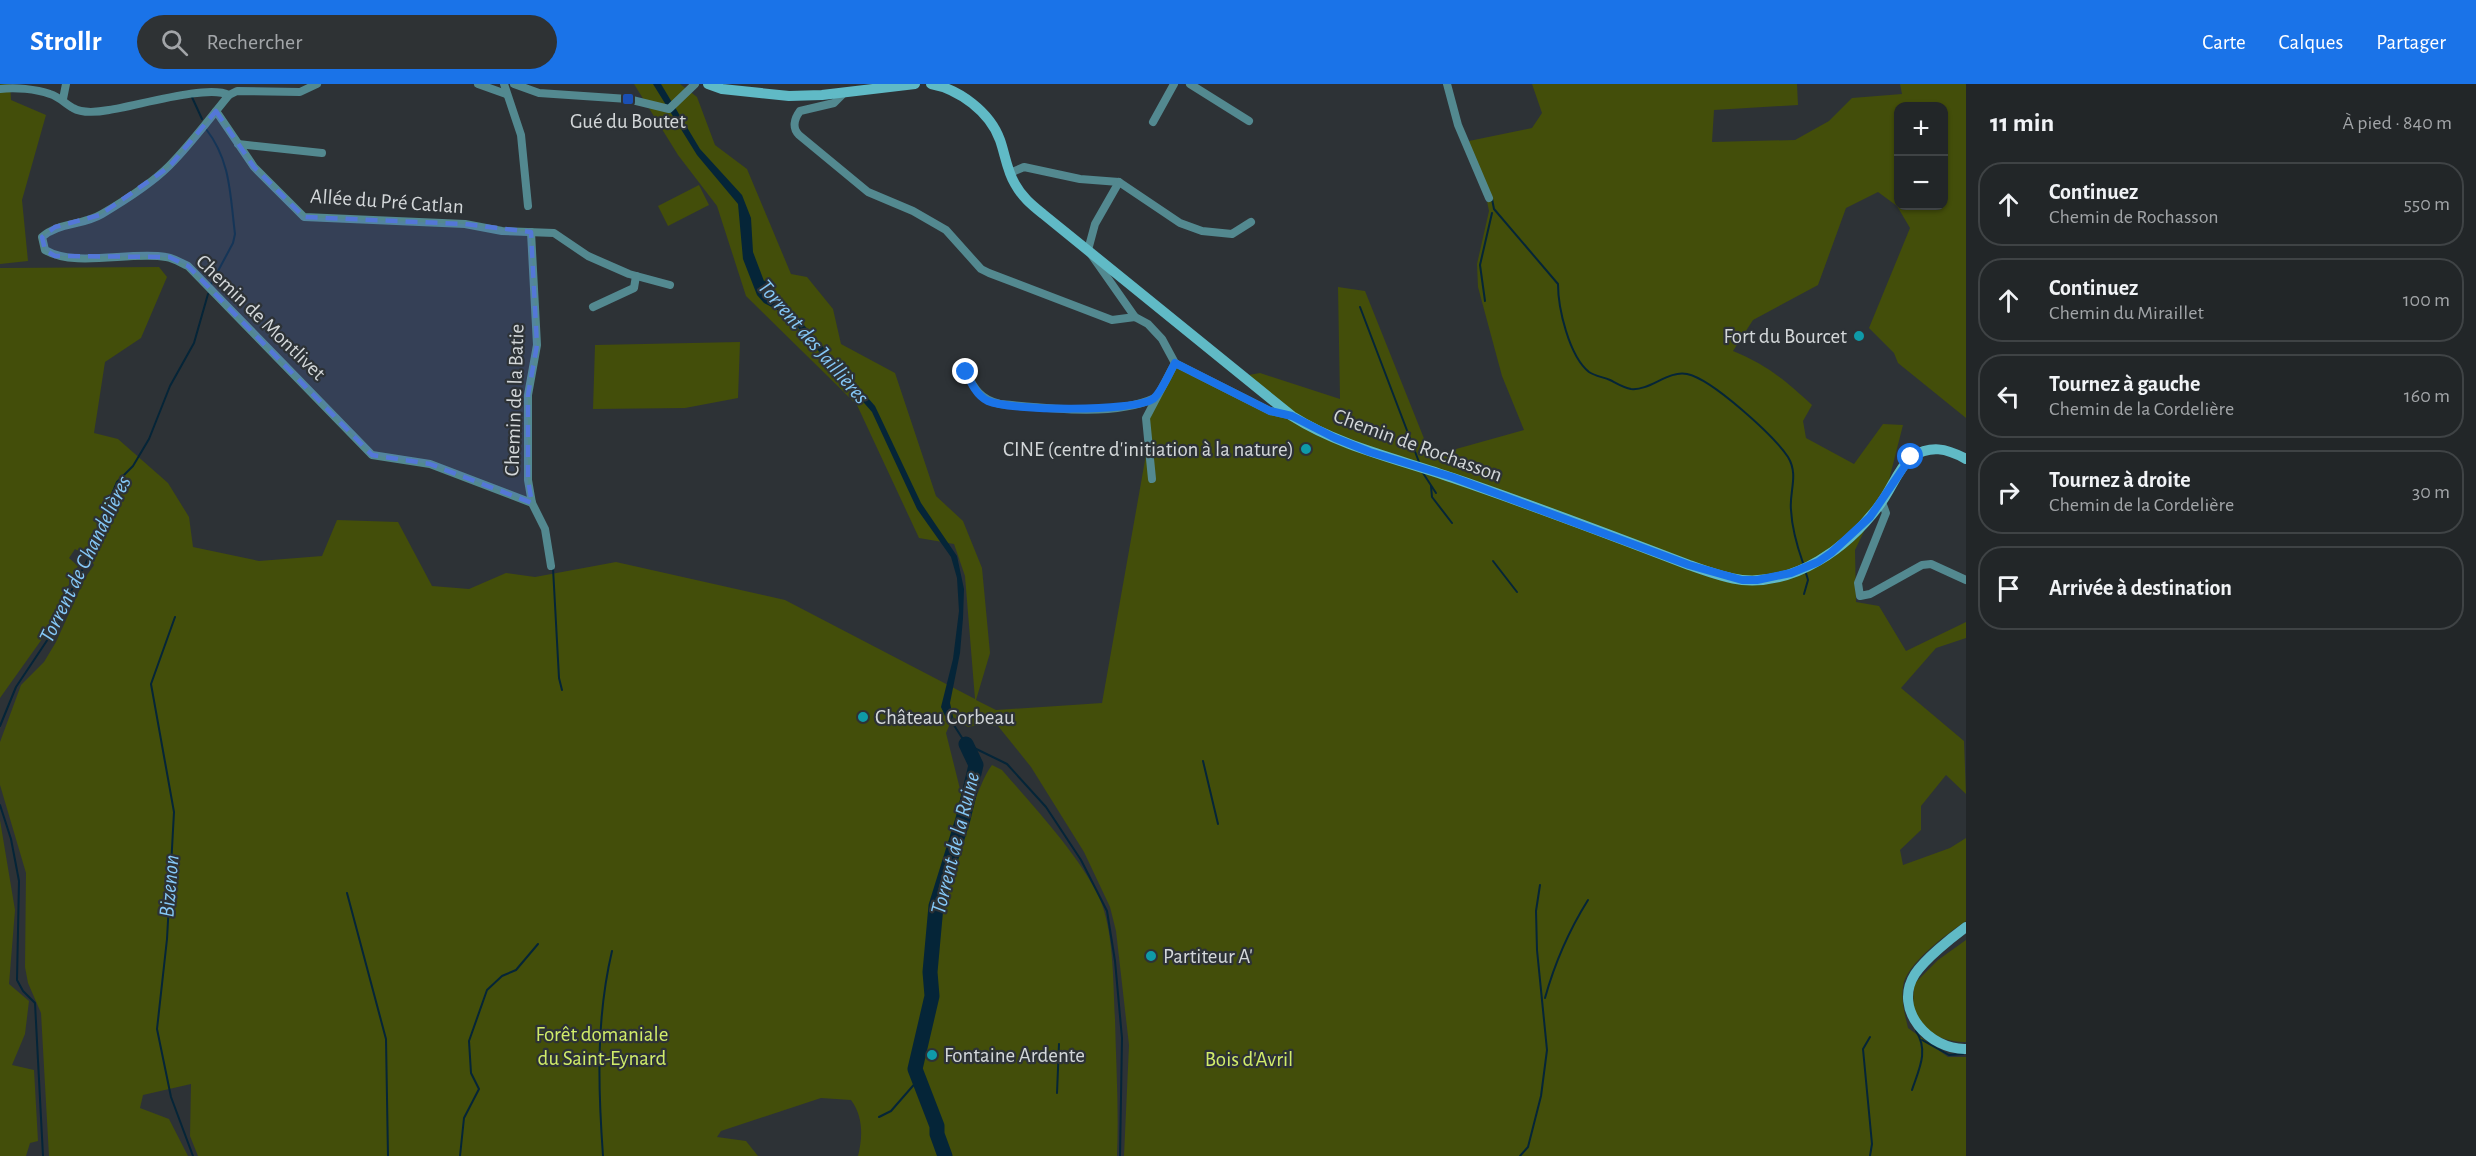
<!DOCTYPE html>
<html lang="fr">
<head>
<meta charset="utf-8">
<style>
  body { margin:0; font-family:"Alegreya Sans",sans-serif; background:#2e3234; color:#f1f3f6 }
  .controls { position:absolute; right:18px; top:18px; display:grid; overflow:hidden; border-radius:12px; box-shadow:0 2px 4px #0004 }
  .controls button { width:54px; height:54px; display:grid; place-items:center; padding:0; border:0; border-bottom:2px solid #3f4345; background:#222628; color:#f1f3f6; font:30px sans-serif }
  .stop { position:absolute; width:18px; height:18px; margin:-14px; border:4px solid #1a73e8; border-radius:50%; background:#fff }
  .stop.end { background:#1a73e8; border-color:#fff; box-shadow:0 2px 6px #0008 }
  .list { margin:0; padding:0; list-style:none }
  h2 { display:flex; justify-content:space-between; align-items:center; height:78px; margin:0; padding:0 24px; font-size:26px }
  h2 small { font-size:20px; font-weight:400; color:#a2a5a8 }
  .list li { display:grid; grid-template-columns:39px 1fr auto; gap:18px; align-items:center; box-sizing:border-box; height:84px; margin:0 12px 12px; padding:0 12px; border:2px solid #3f4345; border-radius:24px }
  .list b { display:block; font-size:22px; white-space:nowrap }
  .list p { margin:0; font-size:20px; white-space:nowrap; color:#a2a5a8 }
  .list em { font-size:20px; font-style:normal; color:#a2a5a8 }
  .icon { flex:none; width:33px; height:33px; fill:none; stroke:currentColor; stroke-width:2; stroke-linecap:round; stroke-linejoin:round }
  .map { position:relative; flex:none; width:1966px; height:1072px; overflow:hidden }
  header { display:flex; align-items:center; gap:36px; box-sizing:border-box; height:84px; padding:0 30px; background:#1a73e8; color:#fff }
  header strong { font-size:28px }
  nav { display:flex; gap:33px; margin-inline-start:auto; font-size:21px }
  .search { width:420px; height:54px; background:#2e3234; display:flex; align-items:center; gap:15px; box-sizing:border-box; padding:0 21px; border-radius:33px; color:#a2a5a8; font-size:22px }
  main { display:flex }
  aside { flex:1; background:#222628 }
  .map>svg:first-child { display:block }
  .green { fill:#434e0a; fill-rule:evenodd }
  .water { fill:#052538 }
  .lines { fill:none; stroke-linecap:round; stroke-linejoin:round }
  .stream { stroke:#052538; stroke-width:2 }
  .river { stroke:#052538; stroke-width:15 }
  .street { stroke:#538990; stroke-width:8 }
  .secondary { stroke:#60bac6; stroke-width:10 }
  .route { stroke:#1a73e8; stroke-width:8 }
  .marked { fill:#5477d8; fill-opacity:0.2; stroke:#5477d8; stroke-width:4.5; stroke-dasharray:12 8; stroke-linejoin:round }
  .transit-dot { fill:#1a4fb4; stroke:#2d3236; stroke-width:2 }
  .culture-dot { fill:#0f9aa8; stroke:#2d3236; stroke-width:2 }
  .labels { text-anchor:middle; stroke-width:4.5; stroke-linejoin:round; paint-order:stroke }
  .poi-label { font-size:21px; fill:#d3d7d9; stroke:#2d3236; text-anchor:start }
  .street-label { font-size:21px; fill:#d3d7d9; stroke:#2d3236 }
  .park-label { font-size:21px; fill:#d1ec69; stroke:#2d3236 }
  .water-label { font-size:22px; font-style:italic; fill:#85c8f7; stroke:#2d3236 }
</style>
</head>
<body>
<header>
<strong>Strollr</strong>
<div class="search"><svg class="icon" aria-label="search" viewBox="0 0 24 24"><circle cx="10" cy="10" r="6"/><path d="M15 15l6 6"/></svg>Rechercher</div>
<nav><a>Carte</a><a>Calques</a><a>Partager</a></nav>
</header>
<main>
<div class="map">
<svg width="1966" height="1072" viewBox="0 0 1966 1072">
  <rect width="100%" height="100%" fill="#2d3236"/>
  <!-- green -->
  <g class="green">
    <polygon points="0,0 10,0 11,16 46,31 22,116 28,177 0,180"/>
    <path d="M634,0H680L697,13L715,61L747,85L791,190L807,193L833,225L841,260L895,289L936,412L963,437L982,484L990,569L976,616L996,626L1102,619L1147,365L1145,343L1175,279L1230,308L1290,331L1243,292L1260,289L1340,315L1338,203L1365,207L1431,372L1524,346L1502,292L1478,203L1477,180L1489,127L1485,107L1464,58L1532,44L1542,29L1532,0H1797L1798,21L1714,26L1712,58L1795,56L1829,37L1852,14L1902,10L1900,0H1966V334L1898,279L1894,269L1869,244L1910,144L1897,122L1878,108L1846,124L1818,201L1753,236L1733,267C1767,281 1785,296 1812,321L1803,337L1806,354L1854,380L1883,340L1903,341L1889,396L1855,466L1856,518L1879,522L1906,567L1966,538V554L1936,564L1901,604L1964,657L1966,710L1946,691L1921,722V746L1900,766L1903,781L1950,764L1966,754V837C1948,849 1905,880 1903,903C1901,917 1905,931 1908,944L1948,973H1966V1072H1124L1129,961L1116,847L1110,823L1084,768L1031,683L998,642L984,640L968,643L953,633L946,649L963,717L958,739C977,723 978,700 992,681L1002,686C1033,722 1079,771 1099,813C1114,846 1113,898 1115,935C1116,981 1119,1026 1117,1072H858C863,1052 863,1032 851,1016L821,1014L721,1047L717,1053L746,1057L758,1072H198L190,1052L191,1000L143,1011L140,1024L169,1035L188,1072H49L41,929L28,899L25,883L26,789L0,701V658L21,601L44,578L56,558L85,494L94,481L90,473L75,465L69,474L78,482L42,555L0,614V184L159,183L167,193L141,254L105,278L94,349L118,355L168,399L189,433L193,463L259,477L322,472L337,436L398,438L432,502L469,505L506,489L535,493L616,478L785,516L975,615L965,492L954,460L919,454L857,321L746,212L717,122L678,71ZM1898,22H1944V122H1898Z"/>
    <polygon points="699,101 709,121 668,142 658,122"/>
    <polygon points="740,258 738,314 685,324 593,325 595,261"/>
    <polygon points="0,736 15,826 9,900 29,917 25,950 12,981 34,986 38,1057 30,1059 26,1072 0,1072"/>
    <path d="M1966,856V958C1945,958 1924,950 1915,929C1912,921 1914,908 1914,900L1938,876Z"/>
  </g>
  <!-- water -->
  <polygon class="water" points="653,0 661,0 700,65 742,111 751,134 753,168 764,197 769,195 774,207 875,322 921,419 957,472 964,505 963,534 960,569 950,619 953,633 949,641 941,623 953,575 959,527 957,494 951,473 917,425 872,328 787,231 764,219 757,211 743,175 738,120 697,71"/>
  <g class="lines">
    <!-- stream -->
    <g class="stream">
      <polyline points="191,11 202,35"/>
      <path d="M206,45C231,77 230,111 235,150L233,159L210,202"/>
      <path d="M1492,115L1494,125L1558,200C1558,224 1569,272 1589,288C1595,292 1603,293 1610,296C1616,299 1624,304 1631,305C1650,307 1668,286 1687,290C1712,295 1774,352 1788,373C1799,391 1789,408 1791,426C1792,445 1797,462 1803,479"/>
      <polyline points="1485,217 1480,181 1492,129"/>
      <polyline points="1360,223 1419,378"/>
      <polyline points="1423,389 1436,409"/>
      <polyline points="1431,402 1432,413 1452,439"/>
      <polyline points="1493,477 1517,508"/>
      <polyline points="553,484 559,594 562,606"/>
      <polyline points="1804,510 1808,496 1806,489"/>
      <polyline points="175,533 151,600 174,728 167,855 157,945 171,1013 193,1072"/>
      <polyline points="950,635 966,660 1007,680 1046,723 1081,776 1107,827 1115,877 1122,954 1120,1072"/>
      <polyline points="0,642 16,603 58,540 67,515 97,458 104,429 117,398 133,382 149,355 170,302 194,259 208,210"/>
      <polyline points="1203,677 1218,740"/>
      <polyline points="0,721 11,755 19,797 17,896 23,907 35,919 43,1072"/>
      <polyline points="347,809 386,955 388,1072"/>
      <path d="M1545,914C1555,878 1568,848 1588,816"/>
      <polyline points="1922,956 1949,971 1963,970"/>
      <path d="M1912,1006C1919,985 1929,967 1916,947"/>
      <polyline points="1057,1009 1059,960"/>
      <polyline points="879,1033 891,1027 918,996"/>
      <polyline points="460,1072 464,1034 479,1005 471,989 469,957 487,906 502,892 516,886 538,860"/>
      <path d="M603,1072C598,1002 596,935 612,867"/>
      <polyline points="1520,1072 1528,1063 1541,1012 1547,966 1537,866 1536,827 1540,801"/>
      <polyline points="1870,1072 1872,1060 1863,965 1870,953"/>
    </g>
    <!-- river -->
    <polyline class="river" points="945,1072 937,1050 937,1042 915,985 932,912 930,888 936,822 963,735 976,681 966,660"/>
    <!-- street -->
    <g class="street">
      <path d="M317,0L300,8L237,7L229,11C210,34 191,60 169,82C151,100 124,117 102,130C82,142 59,138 42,153L45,166C75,184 130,167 166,173C174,174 181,179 188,182L372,371L430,380L532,419"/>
      <polyline points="478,0 506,10"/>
      <polyline points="504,0 521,51 528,122"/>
      <polyline points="514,0 539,9 628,15 669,25 695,0"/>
      <polyline points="1190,0 1249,37"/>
      <polyline points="1447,0 1458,41 1489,114"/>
      <path d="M0,5C15,3 36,5 50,10C60,13 65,20 73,24C83,30 98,28 109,26C137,22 208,0 229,11"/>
      <path d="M844,9L834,19L800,27C794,35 792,44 799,51L868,108L913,127L946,146L981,185L989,189L1112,236L1135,233L1148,240L1162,255L1175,279L1270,327L1289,331"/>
      <polyline points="63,15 66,0"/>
      <polyline points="216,27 254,83 304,133 465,140 502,147 554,149 588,172 629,190 670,201"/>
      <polyline points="1153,38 1174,0"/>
      <polyline points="238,60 322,69"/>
      <polyline points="1010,89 1024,83 1080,95 1119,98 1180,139 1202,147 1232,150 1251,138"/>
      <polyline points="1119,98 1095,140 1088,166 1135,233"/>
      <polyline points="531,148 537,261 528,311 528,396 532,419 545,445 551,482"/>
      <polyline points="593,223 634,204 636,192"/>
      <path d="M966,288C974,305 981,316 1000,320C1045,324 1114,333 1155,314"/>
      <polyline points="1152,395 1146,334 1175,279"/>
      <polyline points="1882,418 1886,429 1858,499 1860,512 1870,510 1922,481 1931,480 1966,496"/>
    </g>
    <!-- secondary -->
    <g class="secondary">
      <polyline points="708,0 722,5 789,12 822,11 915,0"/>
      <path d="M931,0C959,5 990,28 1000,56C1005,70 1007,87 1015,100C1022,113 1032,121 1043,130L1292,332C1341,363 1399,375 1453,394C1532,421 1611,451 1689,481C1706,487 1724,494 1742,496C1796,501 1847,464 1878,423C1891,407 1896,388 1911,373C1931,361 1946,364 1966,375"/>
      <path d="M1966,843C1951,854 1925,875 1915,890C1892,926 1930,966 1966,965"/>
    </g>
  </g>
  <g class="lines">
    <!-- route -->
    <path class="route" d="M966,288C971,299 977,312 988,317C1011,327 1133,328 1153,315C1162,308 1169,289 1175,279L1270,327L1292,332L1335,354L1370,368L1452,393L1689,481L1742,496H1757L1791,489L1818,478L1831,469L1870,433L1911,373"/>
  </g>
  <!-- marked area -->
  <path class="marked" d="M216,27L254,83L304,133L465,140L531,148L537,261L528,311V396L532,419L430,380L372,371L188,182L169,173L55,172L45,166L42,153L55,143L100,131L169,83Z"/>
  <!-- markers -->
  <rect class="transit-dot" x="622" y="9" width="12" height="12" rx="3"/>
  <g class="culture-dot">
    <circle cx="1859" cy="252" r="6"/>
    <circle cx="1306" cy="365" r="6"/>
    <circle cx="863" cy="633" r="6"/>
    <circle cx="1151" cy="872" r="6"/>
    <circle cx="932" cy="971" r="6"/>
  </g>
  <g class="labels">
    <!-- poi labels -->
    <g class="poi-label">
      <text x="628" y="44" text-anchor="middle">Gué du Boutet</text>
      <text x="1847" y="259" text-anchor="end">Fort du Bourcet</text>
      <text x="1294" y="372" text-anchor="end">CINE (centre d'initiation à la nature)</text>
      <text x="875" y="640">Château Corbeau</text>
      <text x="1163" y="879">Partiteur A'</text>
      <text x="944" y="978">Fontaine Ardente</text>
    </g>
    <!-- street labels -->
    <g class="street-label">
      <text transform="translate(387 117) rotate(4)" y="7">Allée du Pré Catlan</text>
      <text transform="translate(261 233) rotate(44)" y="7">Chemin de Montlivet</text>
      <text transform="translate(514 316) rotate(-88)" y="7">Chemin de la Batie</text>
      <text transform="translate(1418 361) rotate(20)" y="7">Chemin de Rochasson</text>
    </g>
    <!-- park labels -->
    <g class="park-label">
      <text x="602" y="957">Forêt domaniale<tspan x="602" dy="24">du Saint-Eynard</tspan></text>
      <text x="1249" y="982">Bois d'Avril</text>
    </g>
    <!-- water labels -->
    <g class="water-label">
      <text transform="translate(814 257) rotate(49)" y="8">Torrent des Jaillières</text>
      <text transform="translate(84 475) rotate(-64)" y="8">Torrent de Chandelières</text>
      <text transform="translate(954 759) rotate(-76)" y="8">Torrent de la Ruine</text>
      <text transform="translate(168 802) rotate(-85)" y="8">Bizenon</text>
    </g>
  </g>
</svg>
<div class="controls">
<button>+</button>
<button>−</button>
</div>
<div class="stop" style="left:1911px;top:373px"></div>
<div class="stop end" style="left:966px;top:288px"></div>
</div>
<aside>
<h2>11 min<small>À pied · 840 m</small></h2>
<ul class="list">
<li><svg class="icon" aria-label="ahead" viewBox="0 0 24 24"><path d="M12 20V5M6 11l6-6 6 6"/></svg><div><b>Continuez</b><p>Chemin de Rochasson</p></div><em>550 m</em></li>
<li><svg class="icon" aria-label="ahead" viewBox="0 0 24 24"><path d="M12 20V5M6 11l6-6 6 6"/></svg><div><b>Continuez</b><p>Chemin du Miraillet</p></div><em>100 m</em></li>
<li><svg class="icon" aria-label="left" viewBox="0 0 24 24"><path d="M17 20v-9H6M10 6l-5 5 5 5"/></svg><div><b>Tournez à gauche</b><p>Chemin de la Cordelière</p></div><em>160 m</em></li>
<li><svg class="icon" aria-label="right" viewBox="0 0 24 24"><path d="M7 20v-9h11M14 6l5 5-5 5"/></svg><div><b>Tournez à droite</b><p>Chemin de la Cordelière</p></div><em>30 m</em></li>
<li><svg class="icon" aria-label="arrive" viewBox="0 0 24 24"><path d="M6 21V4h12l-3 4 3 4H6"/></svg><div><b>Arrivée à destination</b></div></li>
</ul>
</aside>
</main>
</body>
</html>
